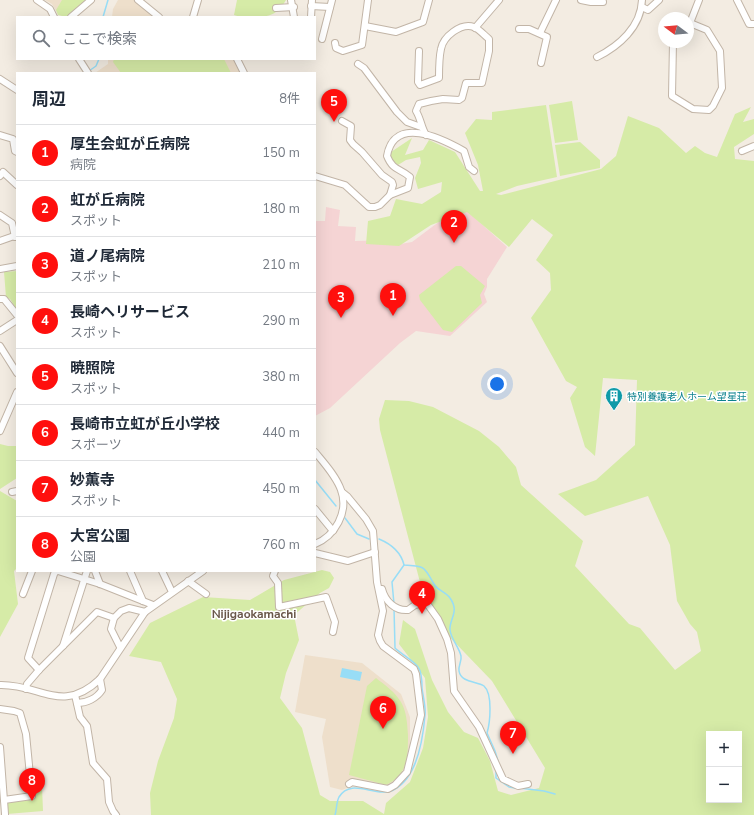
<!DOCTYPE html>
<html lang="ja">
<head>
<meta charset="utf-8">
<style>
  body { margin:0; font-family:"Nunito Sans","Noto Sans JP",sans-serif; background:#f6f6f7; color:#1f2937 }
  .controls { position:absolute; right:12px; bottom:12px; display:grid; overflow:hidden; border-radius:0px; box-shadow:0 4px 16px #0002 }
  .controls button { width:36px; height:36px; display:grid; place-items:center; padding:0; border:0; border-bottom:1px solid #e0e1e3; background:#fff; color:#1f2937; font:20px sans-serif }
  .compass { position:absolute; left:658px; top:12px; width:36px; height:36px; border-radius:50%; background:#fff; box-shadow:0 4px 16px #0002; rotate:286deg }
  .you { position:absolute; left:497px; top:384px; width:14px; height:14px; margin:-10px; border:3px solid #fff; border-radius:50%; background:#1a73e8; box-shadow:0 0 0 6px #1a73e833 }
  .badge { display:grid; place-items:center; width:26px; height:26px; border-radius:50%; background:#ff0f0d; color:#fff; font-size:13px; font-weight:700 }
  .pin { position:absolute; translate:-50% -33px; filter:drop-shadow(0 1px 2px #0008) }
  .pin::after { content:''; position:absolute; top:21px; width:14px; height:12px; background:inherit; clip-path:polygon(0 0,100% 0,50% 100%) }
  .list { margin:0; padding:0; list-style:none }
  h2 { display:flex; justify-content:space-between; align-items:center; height:52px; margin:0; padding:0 16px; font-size:17px }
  h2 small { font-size:13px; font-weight:400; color:#747a83 }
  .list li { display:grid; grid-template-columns:26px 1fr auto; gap:12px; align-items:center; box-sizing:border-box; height:56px; padding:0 16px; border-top:1px solid #e0e1e3 }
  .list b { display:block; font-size:15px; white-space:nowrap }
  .list p { margin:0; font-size:13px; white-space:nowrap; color:#747a83 }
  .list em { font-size:13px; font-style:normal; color:#747a83 }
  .icon { flex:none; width:22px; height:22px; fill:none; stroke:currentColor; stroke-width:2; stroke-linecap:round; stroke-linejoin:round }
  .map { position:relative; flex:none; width:754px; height:815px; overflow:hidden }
  .search { position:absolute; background:#fff; box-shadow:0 4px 16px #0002; left:16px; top:16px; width:300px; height:44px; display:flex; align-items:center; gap:10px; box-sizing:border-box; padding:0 14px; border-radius:0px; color:#747a83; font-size:15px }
  .panel { position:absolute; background:#fff; box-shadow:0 4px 16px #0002; left:16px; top:72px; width:300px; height:500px; border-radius:0px }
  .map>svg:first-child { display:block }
  .education { fill:#eedfcb }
  .medical { fill:#f5d4d4 }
  .green { fill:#d6eba7; fill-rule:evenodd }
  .water { fill:#98ddf6 }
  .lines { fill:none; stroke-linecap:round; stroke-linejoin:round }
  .stream { stroke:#98ddf6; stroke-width:1.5 }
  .minor-casing { stroke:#c2b5a7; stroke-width:8 }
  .minor { stroke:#fff; stroke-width:6 }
  .labels { text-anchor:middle; stroke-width:3; stroke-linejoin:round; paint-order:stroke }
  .culture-label { font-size:10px; fill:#0d838f; stroke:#fff; text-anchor:start }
  .quarter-label { font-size:12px; font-weight:bold; fill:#695749; stroke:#fff }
</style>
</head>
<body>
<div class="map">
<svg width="754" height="815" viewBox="0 0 754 815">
  <rect width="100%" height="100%" fill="#f3ece2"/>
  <!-- education -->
  <g class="education">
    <polygon points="45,0 87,0 68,16 58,14 52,4"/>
    <polygon points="118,0 135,0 158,17 112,17 113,9"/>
    <polygon points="108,59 235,59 241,73 95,73 108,64"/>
    <polygon points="305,655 362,663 401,694 410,717 410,753 403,773 395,781 386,786 355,785 342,790 330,787 322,737 326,719 295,712"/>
  </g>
  <!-- medical -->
  <polygon class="medical" points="326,207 340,210 338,226 356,227 355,241 394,240 401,244 412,242 444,218 466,210 507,247 487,279 487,287 484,294 487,302 450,336 416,331 400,343 330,408 315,416 315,221 325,221"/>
  <!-- green -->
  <g class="green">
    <polygon points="62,0 86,0 66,17 58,15 56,10"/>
    <path d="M237,0H286C277,16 268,17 250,17C244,17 240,17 234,15Z"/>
    <polygon points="114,59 224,59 231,73 121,73 113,62"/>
    <polygon points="572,101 578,140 555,143 549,105"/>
    <path d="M546,105L557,177L517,186L496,194L501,195L601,169L616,156L628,116L659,128L686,153L695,146L705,153L717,157L735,114L751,107L743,122L754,119V134L734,147L735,159L754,161V815H151L150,793L158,761L174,718L177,699L161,662L129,656L150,623L203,597L250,600L284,580L322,570L330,572L334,578L329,588L320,593L294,615L299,640L286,673L280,698L302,728L320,795L330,801H363L384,814L386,803L410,782L423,748L428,717L425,678L399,644L403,620L415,629L432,680L448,712L464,732L478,738L490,761L498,791L511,795L539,788L545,768L492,681L438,625L426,605L380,430L379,419L385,400L409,401L433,407L479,431L499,447L516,467L521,485L583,541L575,566L629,624L640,628L675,670L701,651L697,632L690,624L677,601L670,545L648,496L585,516L558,494L596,480L635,445L637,380L603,378L595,456L585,447L570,398L577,387L566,381L531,318L551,290L550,273L536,260L553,235L532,219L509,247L467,212L431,225L399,246L366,244L368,221L390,216L396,199L422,204L441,192L442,182L418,189L415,178L421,163L420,157L406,160L398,165L391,161V152L412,138L405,155L423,150L429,140L455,152L480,191H483L478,165L465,133L476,119L492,120V112ZM709,734H739V800H709Z"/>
    <polygon points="580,142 600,160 600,168 560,176 555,145"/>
    <polygon points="456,266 461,266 485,286 480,295 482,303 452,332 443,330 420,300 419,295"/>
    <polygon points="17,271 17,310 10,299 6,297 4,272"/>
    <polygon points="0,444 8,446 17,446 17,478 0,489"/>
    <polygon points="0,491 17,501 17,568 14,571 18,604 0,637"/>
    <path d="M376,678C385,685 395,692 401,702C407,713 407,723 408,735C408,757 408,775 386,785L349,775L367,686Z"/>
    <polygon points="42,786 43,811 7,814 6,806 9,802 33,800 33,787"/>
  </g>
  <!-- water -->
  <polygon class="water" points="342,668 362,672 360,681 340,677"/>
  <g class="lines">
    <!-- stream -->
    <g class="stream">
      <polyline points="103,17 108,0"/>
      <polyline points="89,71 96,66 99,59"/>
      <polyline points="315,480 336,506"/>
      <polyline points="345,518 357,534 369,539"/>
      <path d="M379,539C391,544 401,552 404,565C426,566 424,567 434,584C438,591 446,592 450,598C460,612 449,619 450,630C451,639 459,647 461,656C462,661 458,666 459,671C461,683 477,681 484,686C493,694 490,723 487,733L495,751L498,761"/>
      <polyline points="394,604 392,582 404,565"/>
      <polyline points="496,768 496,778 509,787 515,788"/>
      <polyline points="519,788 544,791 555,794"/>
      <path d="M335,815C337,809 336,803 339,797C352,776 377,800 395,789C417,777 423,739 425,715C426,707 423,697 422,688C422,682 422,672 418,667C413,660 401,654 395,648L394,608"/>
    </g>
    <defs>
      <g id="minor">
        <polyline points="37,0 50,9 54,17"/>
        <polyline points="138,0 159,17"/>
        <polyline points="291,0 294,17"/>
        <polyline points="581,0 591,2 603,2"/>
        <polyline points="737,0 749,24 754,24"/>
        <polyline points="311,6 330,7"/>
        <polyline points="642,7 648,10 659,0"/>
        <polyline points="276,8 294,7"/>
        <polyline points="71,17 91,0"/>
        <polyline points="193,17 198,0"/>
        <polyline points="311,17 312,0"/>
        <polyline points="688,24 690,23 699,0"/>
        <polyline points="365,26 396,32 423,22 429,0"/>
        <polyline points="475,28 499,0"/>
        <polyline points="519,29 529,29 547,37 541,63"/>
        <polyline points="540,33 556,0"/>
        <polyline points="322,39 332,0"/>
        <polyline points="673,42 672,96 693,109 709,110 713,106 722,88 720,51 707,30 690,23"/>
        <polyline points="335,43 336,48 343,51 362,45 368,0"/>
        <path d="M419,51L418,82L420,85L439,78C439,69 439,58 441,49C443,37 461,22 474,27C479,29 484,35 489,39V51L482,83H466L462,98L459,100L443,99L431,101L419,104L416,111C421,119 421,127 426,135"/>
        <path d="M597,57C619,46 641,27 642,0"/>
        <polyline points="79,59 88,73"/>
        <polyline points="237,59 244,73"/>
        <polyline points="358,64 364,68 397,112 407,122 421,127"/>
        <polyline points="0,79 17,90"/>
        <polyline points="342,121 351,126 350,140 353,144 362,152 382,175 392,182 393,185 390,195"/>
        <polyline points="0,135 13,139 15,151 17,152"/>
        <polyline points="742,151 754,146"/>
        <polyline points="0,176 3,172 17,185"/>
        <path d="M315,176L345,185L369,207H375L380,205L390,195L408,188L410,177C400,168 393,171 387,156C394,115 441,138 464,151L469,167L474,171"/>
        <polyline points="0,215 12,223 15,237"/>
        <polyline points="0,241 17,235"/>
        <polyline points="0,269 17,266"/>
        <polyline points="0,299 4,299 17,315"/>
        <polyline points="0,331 17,320"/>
        <polyline points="0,346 17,373"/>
        <polyline points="0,431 17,392"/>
        <path d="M315,452C324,463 336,476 341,490C349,512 335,536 315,544"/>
        <polyline points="12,492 17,491"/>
        <polyline points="342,492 347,496 366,519 373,531 377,582 383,611 378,635 380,641 383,646 414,669 416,674 421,715 407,772 395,785 388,789 352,782 349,784"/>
        <polyline points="315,509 333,531"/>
        <polyline points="315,553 348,561 375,552"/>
        <polyline points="58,571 100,584 153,605"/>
        <polyline points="95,571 100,584"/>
        <polyline points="130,571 143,601"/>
        <polyline points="162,571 172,592"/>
        <polyline points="275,571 273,576 278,583 279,607 326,597 335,622 333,632"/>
        <polyline points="188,581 206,594"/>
        <path d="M382,589C385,601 395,611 408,610L415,605L423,603L428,605L438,619L447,639L451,653L454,691L479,727L503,779L518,786L528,784"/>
        <polyline points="23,594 32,571"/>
        <polyline points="63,646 97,612 114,618"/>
        <polyline points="120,647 111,629 114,618 121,611 129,608 145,612"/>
        <polyline points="39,670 28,658 54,574 56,571"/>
        <path d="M0,685C41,684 62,715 100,679L145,612L203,571"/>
        <polyline points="26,689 27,684 39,670 63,646 87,571"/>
        <polyline points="75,695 80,717 87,726 93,763 107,779 109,802 113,811 116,815"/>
        <path d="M77,703C87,703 97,698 102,690L100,679"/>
        <polyline points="0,709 14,711 20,713 26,734 32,796 4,800"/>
        <polyline points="0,747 5,814"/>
      </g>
    </defs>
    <!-- minor casing -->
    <use href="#minor" class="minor-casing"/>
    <!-- minor -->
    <use href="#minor" class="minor"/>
  </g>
  <!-- icons -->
  <defs>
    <symbol id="building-pin" viewBox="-11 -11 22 30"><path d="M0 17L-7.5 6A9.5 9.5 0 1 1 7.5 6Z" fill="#0f9aa8" stroke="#fff"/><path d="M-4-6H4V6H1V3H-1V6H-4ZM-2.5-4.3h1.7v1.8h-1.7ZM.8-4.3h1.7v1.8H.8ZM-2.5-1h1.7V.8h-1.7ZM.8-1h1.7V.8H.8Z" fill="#fff"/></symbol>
  </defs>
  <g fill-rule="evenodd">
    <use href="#building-pin" x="604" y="386" width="20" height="27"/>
  </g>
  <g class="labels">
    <!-- culture labels -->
    <g class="culture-label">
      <text x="627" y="400">特別養護老人ホーム望星荘</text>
    </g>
    <!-- quarter labels -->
    <g class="quarter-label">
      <text x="254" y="618">Nijigaokamachi</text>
    </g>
  </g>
</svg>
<div class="controls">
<button>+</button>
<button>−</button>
</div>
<svg class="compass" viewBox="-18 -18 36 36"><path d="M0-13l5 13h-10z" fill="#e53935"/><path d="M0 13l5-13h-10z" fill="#747a83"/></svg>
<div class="you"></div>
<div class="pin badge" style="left:393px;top:316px">1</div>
<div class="pin badge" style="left:454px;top:243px">2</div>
<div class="pin badge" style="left:341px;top:318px">3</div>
<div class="pin badge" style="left:422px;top:614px">4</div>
<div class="pin badge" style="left:334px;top:122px">5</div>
<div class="pin badge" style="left:383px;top:729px">6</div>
<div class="pin badge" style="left:513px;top:754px">7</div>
<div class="pin badge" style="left:32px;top:801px">8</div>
<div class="search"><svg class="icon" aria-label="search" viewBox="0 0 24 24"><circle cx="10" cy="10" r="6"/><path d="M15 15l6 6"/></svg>ここで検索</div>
<section class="panel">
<h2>周辺<small>8件</small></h2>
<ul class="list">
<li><span class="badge">1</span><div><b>厚生会虹が丘病院</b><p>病院</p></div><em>150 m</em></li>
<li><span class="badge">2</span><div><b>虹が丘病院</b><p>スポット</p></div><em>180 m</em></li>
<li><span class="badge">3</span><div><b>道ノ尾病院</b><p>スポット</p></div><em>210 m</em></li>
<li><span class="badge">4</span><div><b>長崎ヘリサービス</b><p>スポット</p></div><em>290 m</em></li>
<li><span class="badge">5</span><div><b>暁照院</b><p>スポット</p></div><em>380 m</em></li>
<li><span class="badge">6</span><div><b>長崎市立虹が丘小学校</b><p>スポーツ</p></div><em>440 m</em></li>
<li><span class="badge">7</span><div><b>妙薫寺</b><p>スポット</p></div><em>450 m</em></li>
<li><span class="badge">8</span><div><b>大宮公園</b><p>公園</p></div><em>760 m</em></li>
</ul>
</section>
</div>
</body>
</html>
